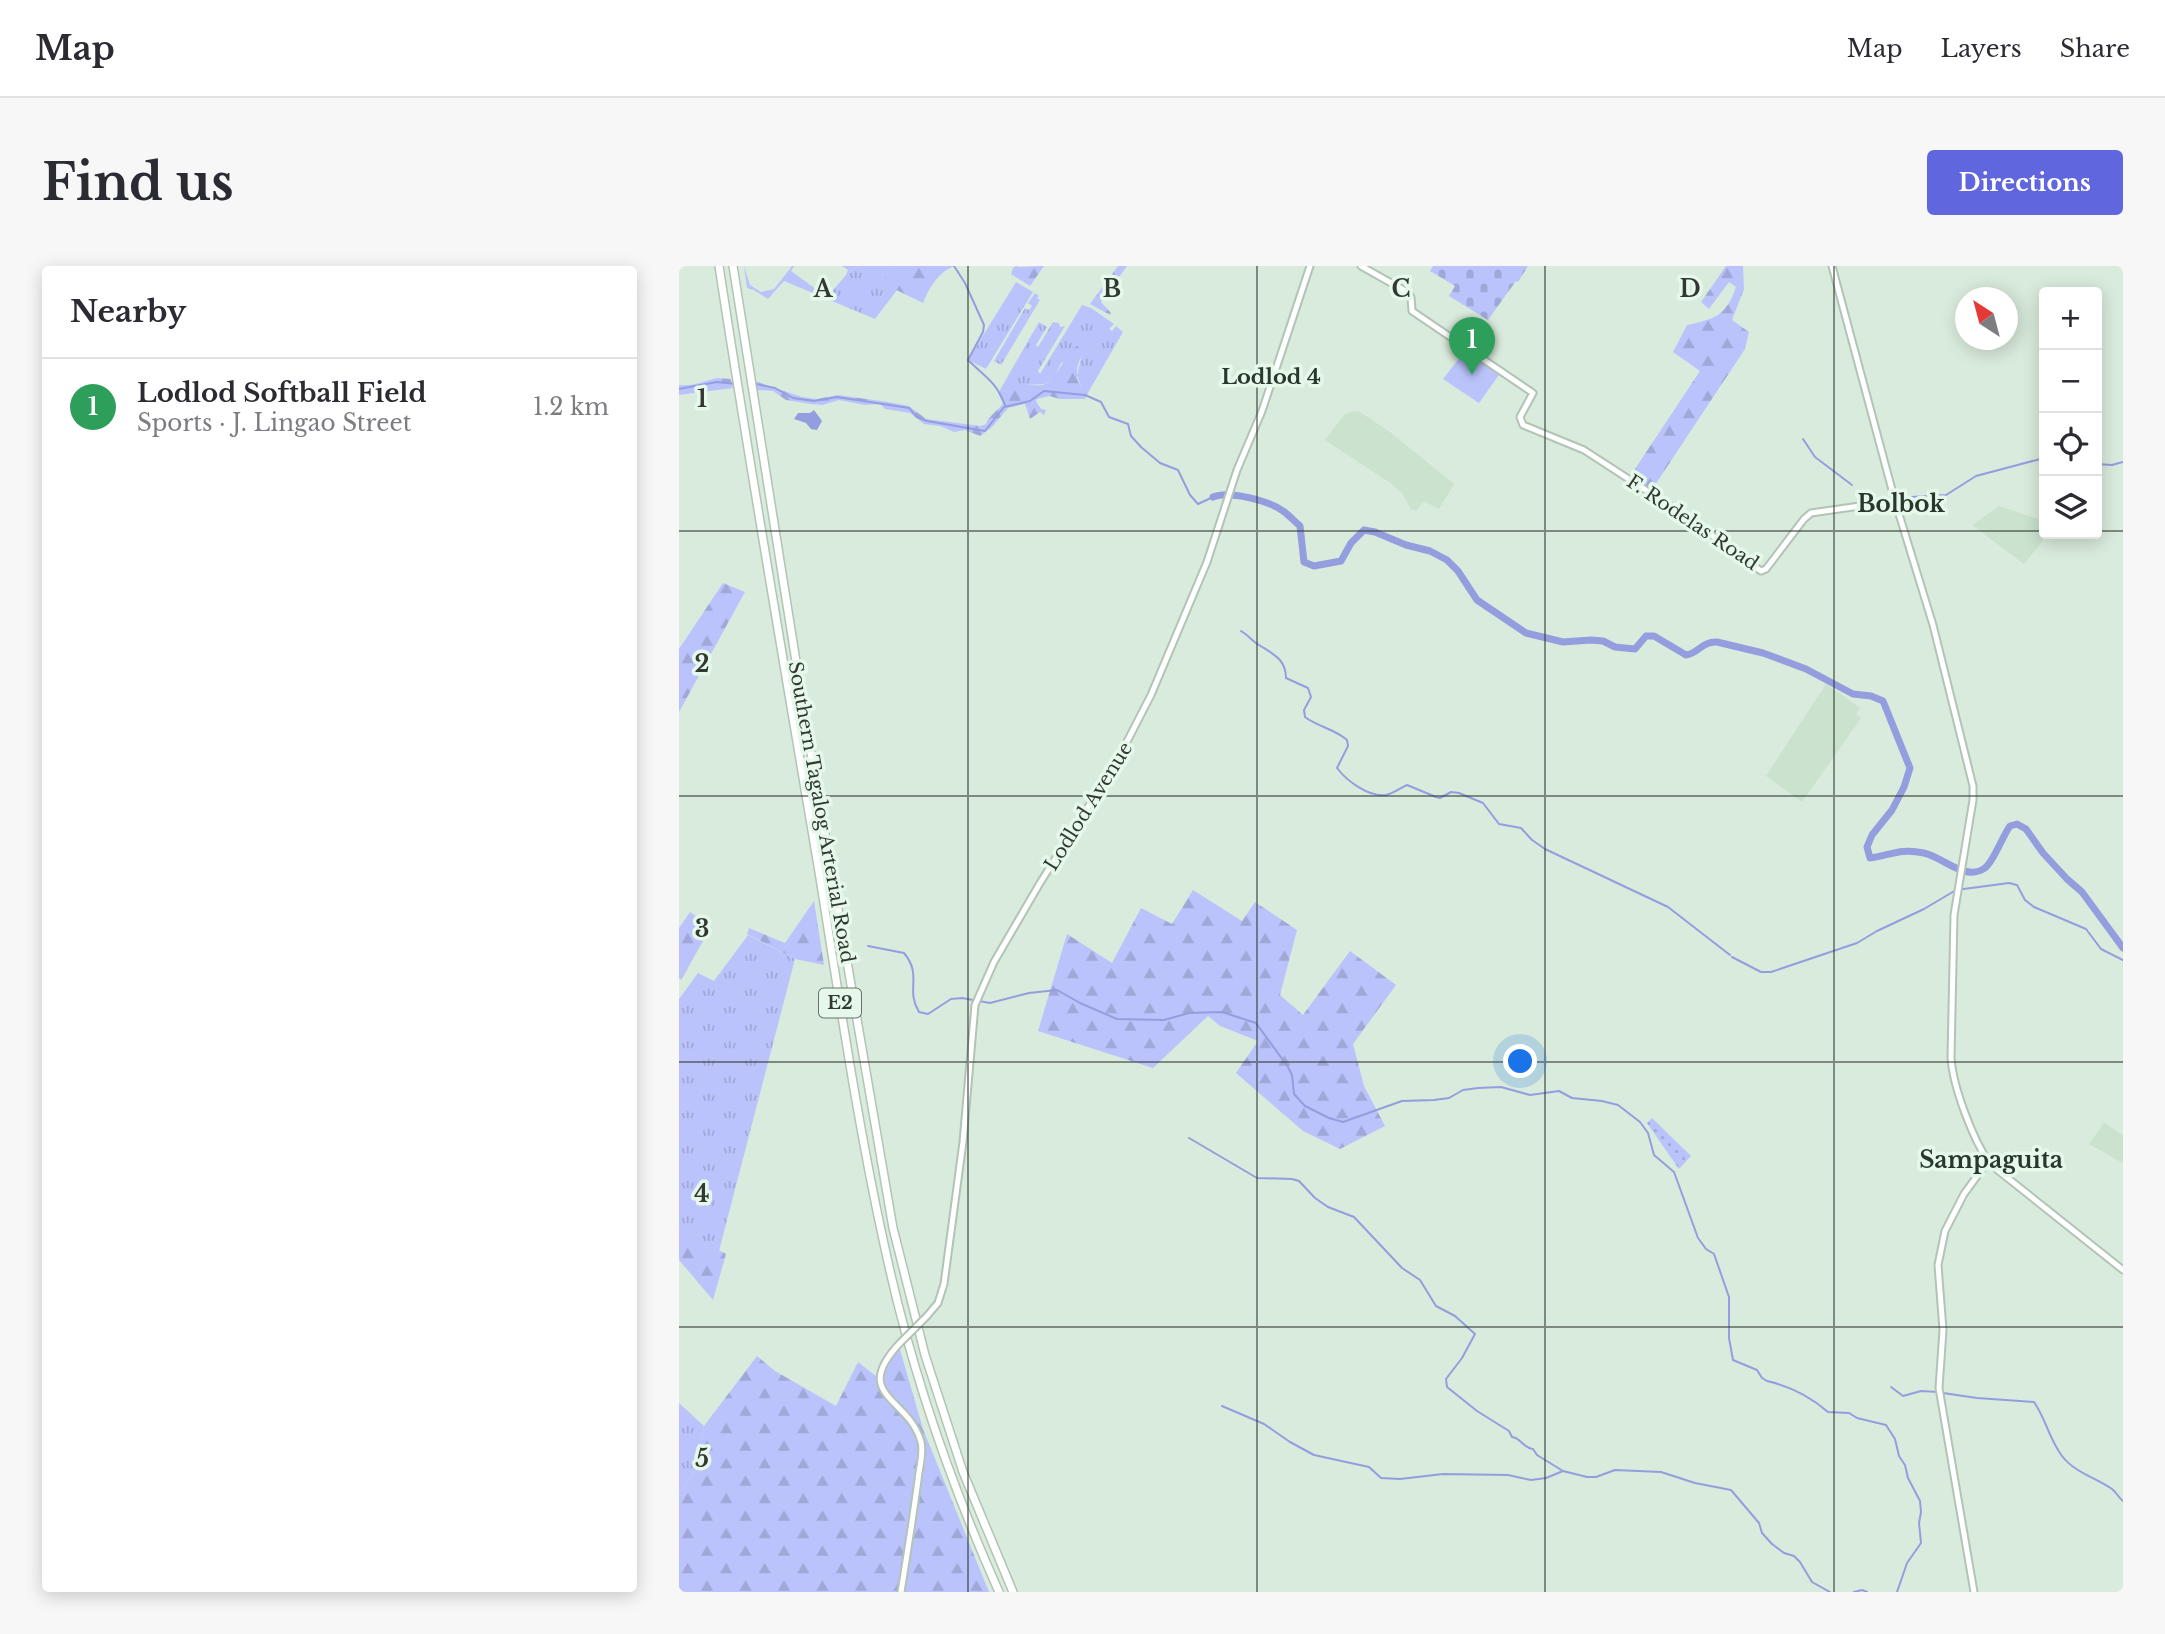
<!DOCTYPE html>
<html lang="en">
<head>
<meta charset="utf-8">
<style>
  body { margin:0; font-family:"Libre Baskerville",serif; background:#f7f7f7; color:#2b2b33 }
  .controls { position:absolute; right:21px; top:21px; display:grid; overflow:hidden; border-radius:7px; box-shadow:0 4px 18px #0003 }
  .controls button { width:63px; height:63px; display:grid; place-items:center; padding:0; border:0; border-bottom:2px solid #e1e1e2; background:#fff; color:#2b2b33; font:35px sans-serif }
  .compass { position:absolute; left:1276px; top:21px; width:63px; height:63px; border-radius:50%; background:#fff; box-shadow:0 4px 18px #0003; rotate:324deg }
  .you { position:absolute; left:842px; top:796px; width:24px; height:24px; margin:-18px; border:5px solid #fff; border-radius:50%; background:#1a73e8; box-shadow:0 0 0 10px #1a73e833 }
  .badge { display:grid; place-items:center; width:46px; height:46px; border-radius:50%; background:#6066de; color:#fff; font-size:23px; font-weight:700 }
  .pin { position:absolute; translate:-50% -58px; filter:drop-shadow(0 2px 4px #0008) }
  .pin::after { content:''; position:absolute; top:37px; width:24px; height:21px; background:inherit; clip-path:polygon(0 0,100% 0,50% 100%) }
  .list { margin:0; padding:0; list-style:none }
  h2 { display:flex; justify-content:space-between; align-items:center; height:91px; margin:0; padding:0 28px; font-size:30px }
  h2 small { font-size:23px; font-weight:400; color:#7c7c81 }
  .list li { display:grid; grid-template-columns:46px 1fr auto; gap:21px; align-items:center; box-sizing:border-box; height:98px; padding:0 28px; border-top:2px solid #e1e1e2 }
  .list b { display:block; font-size:26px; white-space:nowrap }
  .list p { margin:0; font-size:23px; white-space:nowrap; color:#7c7c81 }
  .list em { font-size:23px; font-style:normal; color:#7c7c81 }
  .icon { flex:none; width:38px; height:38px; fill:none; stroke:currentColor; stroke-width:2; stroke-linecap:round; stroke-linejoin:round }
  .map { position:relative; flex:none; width:1444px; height:1326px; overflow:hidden; border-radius:7px }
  header { display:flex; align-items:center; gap:42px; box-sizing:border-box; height:98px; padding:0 35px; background:#fff; border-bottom:2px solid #e1e1e2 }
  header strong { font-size:33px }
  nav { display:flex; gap:38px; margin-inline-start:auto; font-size:24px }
  .intro { display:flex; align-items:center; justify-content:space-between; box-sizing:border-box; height:168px; padding:0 42px }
  h1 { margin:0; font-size:49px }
  .button { padding:18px 32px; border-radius:7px; background:#6066de; color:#fff; font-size:24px; font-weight:700 }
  main { display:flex; gap:42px; padding:0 42px }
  aside { flex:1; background:#fff; border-radius:7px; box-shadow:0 4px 18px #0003 }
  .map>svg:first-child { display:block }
  .built { fill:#cae2ce }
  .grass { fill:url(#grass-tufts) }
  .forest { fill:url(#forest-firs) }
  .cemetery { fill:url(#cemetery-stones) }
  .park { fill:url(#park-dots) }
  .pitch { fill:#bac3fc }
  .water { fill:#949ede }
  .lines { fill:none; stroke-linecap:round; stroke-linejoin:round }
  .stream { stroke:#949ede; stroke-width:2 }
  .river { stroke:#949ede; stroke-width:7 }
  .secondary-casing { stroke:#b2c4b5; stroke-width:9 }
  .highway-casing { stroke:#b2c4b5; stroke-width:10 }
  .secondary { stroke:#fff; stroke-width:5 }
  .highway { stroke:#fff; stroke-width:7 }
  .secondary-bridge-casing { stroke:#b2c4b5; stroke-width:9; stroke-linecap:butt }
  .secondary-bridge { stroke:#fff; stroke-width:5 }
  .grid { fill:none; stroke:#323933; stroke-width:2; stroke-opacity:0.55 }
  .labels { text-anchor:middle; stroke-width:7; stroke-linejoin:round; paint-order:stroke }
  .shield { fill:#e6f8e9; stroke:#68726a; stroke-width:2 }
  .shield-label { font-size:18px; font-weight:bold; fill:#323933 }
  .street-label { font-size:19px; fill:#323933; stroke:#e6f8e9 }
  .neighbourhood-label { font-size:21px; font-weight:bold; fill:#29372c; stroke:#e6f8e9 }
  .quarter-label { font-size:23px; font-weight:bold; fill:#29372c; stroke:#e6f8e9 }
  .grid-label { font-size:23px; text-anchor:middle; font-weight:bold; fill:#323933; stroke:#e6f8e9; stroke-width:7; stroke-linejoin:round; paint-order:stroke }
</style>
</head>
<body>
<header>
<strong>Map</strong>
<nav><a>Map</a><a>Layers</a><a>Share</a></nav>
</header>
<div class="intro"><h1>Find us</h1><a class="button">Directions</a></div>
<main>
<aside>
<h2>Nearby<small></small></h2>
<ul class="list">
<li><span class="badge" style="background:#2e9e5b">1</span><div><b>Lodlod Softball Field</b><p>Sports · J. Lingao Street</p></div><em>1.2 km</em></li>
</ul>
</aside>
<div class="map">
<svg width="1444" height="1326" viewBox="0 0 1444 1326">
  <defs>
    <pattern id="grass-tufts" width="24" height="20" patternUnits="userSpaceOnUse" patternTransform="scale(1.75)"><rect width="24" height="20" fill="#bac3fc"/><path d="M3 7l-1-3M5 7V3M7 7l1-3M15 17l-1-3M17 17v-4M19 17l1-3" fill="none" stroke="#a0a8d8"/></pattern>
    <pattern id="forest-firs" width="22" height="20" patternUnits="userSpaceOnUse" patternTransform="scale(1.75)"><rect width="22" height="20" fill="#bac3fc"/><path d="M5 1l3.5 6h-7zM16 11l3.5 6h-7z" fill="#a0a8d8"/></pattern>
    <pattern id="cemetery-stones" width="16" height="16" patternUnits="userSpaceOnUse" patternTransform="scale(1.75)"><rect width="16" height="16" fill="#bac3fc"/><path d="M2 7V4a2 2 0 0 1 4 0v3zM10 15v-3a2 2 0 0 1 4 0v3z" fill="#a0a8d8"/></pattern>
    <pattern id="park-dots" width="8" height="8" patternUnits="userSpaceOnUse" patternTransform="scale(1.75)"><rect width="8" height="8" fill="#bac3fc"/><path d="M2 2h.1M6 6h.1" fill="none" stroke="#a0a8d8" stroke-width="1.8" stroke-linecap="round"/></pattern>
  </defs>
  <rect width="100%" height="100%" fill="#d9ebdc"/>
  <!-- built -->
  <g class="built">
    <polygon points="675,145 681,146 711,166 775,218 760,243 745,235 737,245 732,243 723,227 713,218 646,174 666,148"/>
    <polygon points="1320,240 1365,255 1365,268 1369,268 1345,298 1293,259"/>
    <polygon points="1147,418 1181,442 1177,448 1182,452 1123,536 1087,510"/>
    <polygon points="1425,857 1444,869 1444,897 1410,878"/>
  </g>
  <!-- grass -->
  <g class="grass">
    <polygon points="65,0 71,19 82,26 95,23 113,0 115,0 112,5 148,31 167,9 169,4 163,0 213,0 204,17 218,24 196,53 105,15 89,33 75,24 68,22"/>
    <polygon points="337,16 354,26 307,103 289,94"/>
    <polygon points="356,27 360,30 358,32 361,34 322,99 315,95 346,42 350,44 353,40 349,37"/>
    <polygon points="403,39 412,42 435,58 430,63 433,65 437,60 444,66 410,125 403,123 398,109 403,89 382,97 375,112 365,118 345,119 324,126 321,124 360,56 368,61 357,79 359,81 374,56 380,57 381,61 386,60 359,105 361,108"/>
    <polygon points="69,669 116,693 40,985 0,962 0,733 19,707 35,715"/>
    <polygon points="0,1137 25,1160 17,1203 0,1228"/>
  </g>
  <!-- forest -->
  <g class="forest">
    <path d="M213,0H276C260,5 250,22 244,37L203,17Z"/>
    <polygon points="337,0 340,1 365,0 351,20 332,8 334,2"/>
    <polygon points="439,0 448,0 422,36 432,47 431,49 411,38"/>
    <path d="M1047,0H1064L1065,23L1053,54L1070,66L1066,83L972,225L950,212L1021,105L994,86L1008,59C1036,53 1047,50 1057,21L1050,16L1030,43L1022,36Z"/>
    <path d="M402,78L405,87C397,98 395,111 403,122L410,125L406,133H381L370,130L358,133L357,135L362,143L367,144L365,149L361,146L351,153L346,138L329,142L313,161L301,170L286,164L275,166L261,160L245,158L231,147L206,143L201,138L186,139L160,134L143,139L132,138L107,134L94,125L77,124L76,115L123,131L138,133L159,129L209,136L230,140L247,153L302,160L307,158L309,153L324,138L319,127L321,124L325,126C331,123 339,119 345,119C351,118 360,121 366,118C382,109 385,85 402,78Z"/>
    <path d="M39,112L52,113L54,122L0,129V119C15,121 26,114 39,112Z"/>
    <polygon points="44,317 66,326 0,446 0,383"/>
    <polygon points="514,624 563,655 576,636 618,664 601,729 624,749 671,685 717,719 674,778 685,820 706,860 661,883 624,865 557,807 579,775 541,760 529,750 474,802 359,765 388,668 433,697 462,642 493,658"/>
    <polygon points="135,635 145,699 116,693 68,668 70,662 106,677"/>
    <polygon points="11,646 32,661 2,714 0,712 0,662"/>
    <polygon points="0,962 47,988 34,1034 0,994"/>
    <polygon points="220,1080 244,1163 310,1326 0,1326 0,1228 17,1203 25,1160 78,1090 96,1105 157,1140 179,1096 197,1110"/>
  </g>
  <!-- cemetery -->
  <polygon class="cemetery" points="754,0 849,0 839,16 837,15 809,54 770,30 776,20 751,5"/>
  <!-- park -->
  <polygon class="park" points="973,852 1012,890 1000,903 968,857"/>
  <!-- pitch -->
  <polygon class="pitch" points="788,82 822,106 800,137 764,113"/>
  <!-- water -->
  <polygon class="water" points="135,144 143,155 138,164 132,163 127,157 115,153 119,147 131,147"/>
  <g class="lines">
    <!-- stream -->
    <g class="stream">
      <path d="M275,0L286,17L305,59L304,66L289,94C305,110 317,115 326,139"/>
      <polyline points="77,118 96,122 114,132 135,135 158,131 230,142 238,151 248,155 306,165 325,141 351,135 365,125 406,129 422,136 430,151 449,158 452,170 462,181 481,197 499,204 511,229 519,238 534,231"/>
      <polyline points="0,123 38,116 57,118"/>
      <polyline points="1124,173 1136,191 1173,219"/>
      <polyline points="1418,198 1433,199 1444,196"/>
      <polyline points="1232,231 1267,229 1297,210 1365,192"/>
      <path d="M562,365C569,369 573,375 580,379C594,388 607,393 607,412L629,422L632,431L625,444L626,451C639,461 656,463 668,474L669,480L658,502C668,515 689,531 707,529C714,528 721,522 728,519L757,531L761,532L772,526L780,527L804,537L820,558L842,562L853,574L866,583L989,641L1051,689"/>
      <path d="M189,680L225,687C244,710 226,723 240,746L249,748L272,733L283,732L311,737L350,727L378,724L401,737L438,753L485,754L510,747L543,746L577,757L609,801L613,809L615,828L626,840L650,852L664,856L723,835L755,834L770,832L784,824L799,822L822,821L851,829L880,825L893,832L923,835L939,839L961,856L969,867L975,889L995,906L1019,972L1027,983L1035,988L1050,1031V1072L1054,1094L1078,1104L1083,1112L1088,1115C1110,1120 1132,1131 1149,1146L1170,1147L1178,1152L1207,1159L1216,1173L1220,1190L1226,1199L1229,1212L1241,1235L1242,1246L1240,1257L1242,1277L1228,1297L1218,1326"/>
      <polyline points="1053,691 1082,706 1092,706 1178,677 1198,665 1245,643 1277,624 1330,617 1338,619 1346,634 1355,641 1407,663 1422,683 1444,694"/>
      <path d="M510,872L578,912L613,913L620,915L636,932L649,941L675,951L723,1002L741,1014L757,1040L776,1050L796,1068L783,1092L767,1113L768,1121L798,1145L830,1165L833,1171C842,1172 844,1182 854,1183L858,1189L884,1205L908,1211H917L936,1204L982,1206L1016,1217L1052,1224L1080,1257L1083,1267L1093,1278L1105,1287L1115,1290L1121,1296L1133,1316L1151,1326"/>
      <polyline points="1212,1121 1224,1130 1242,1125 1259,1126"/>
      <path d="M1264,1127L1298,1132L1355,1136C1367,1153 1370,1173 1383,1190C1395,1206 1417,1212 1433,1223C1437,1226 1440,1232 1444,1235"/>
      <polyline points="543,1140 585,1158 611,1176 635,1189 690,1201 702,1212 721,1213 764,1208 829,1209 852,1214 867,1212 884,1205"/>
      <polyline points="1175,1326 1183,1324 1188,1326"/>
    </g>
    <!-- river -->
    <path class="river" d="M534,231C550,224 590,235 604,245C610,249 616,256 621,260L625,296L635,300L662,295L672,277L685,264L696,266L727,279L751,285L768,294L779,305L798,334L847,367L884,376L912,374L924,375L936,381L956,383L967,370H975L1007,389C1019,388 1023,375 1038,376L1084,387L1127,403L1174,428L1192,430L1204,435L1231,502L1225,521L1213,544L1193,569L1188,581L1191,592C1213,589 1220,582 1245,587C1264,591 1286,616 1306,602C1315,595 1323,571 1331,560L1338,558L1347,563L1364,587L1388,613L1403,626L1444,682"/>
    <defs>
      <g id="secondary">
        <polyline points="682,0 728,26 732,31 733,45 854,127 841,151 844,159 905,184 1005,249 1082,305 1087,303 1125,253 1132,247 1216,235"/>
        <path d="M1153,0L1216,235L1254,359L1294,520V534L1275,649L1272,792C1274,821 1294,874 1311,898L1444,1004"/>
        <polyline points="248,1050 259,1037 265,1018 284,876 296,739 315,696 361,617 438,495 472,429 528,296 558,204 583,145 631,0"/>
        <path d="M221,1077C171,1130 230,1131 242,1176C245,1187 240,1202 239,1214C234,1251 228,1289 222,1326"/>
        <polyline points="1295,1326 1260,1122 1264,1064 1259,999 1266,965 1285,928 1309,895"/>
      </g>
      <g id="highway">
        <path d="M40,0C71,203 106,404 140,606C161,737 180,868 209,996C234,1109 273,1221 320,1326"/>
        <polyline points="54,0 127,458 214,962 246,1089 284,1206 334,1326"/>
      </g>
    </defs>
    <!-- secondary casing -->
    <use href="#secondary" class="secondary-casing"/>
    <!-- highway casing -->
    <use href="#highway" class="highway-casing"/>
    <!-- secondary -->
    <use href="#secondary" class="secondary"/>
    <!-- highway -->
    <use href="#highway" class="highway"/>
    <defs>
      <polyline id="secondary-bridge" points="221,1077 248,1050"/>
    </defs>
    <!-- secondary-bridge casing -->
    <use href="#secondary-bridge" class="secondary-bridge-casing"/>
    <!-- secondary-bridge -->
    <use href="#secondary-bridge" class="secondary-bridge"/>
  </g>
  <!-- grid -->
  <path class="grid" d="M289,0V1326M578,0V1326M866,0V1326M1155,0V1326M0,265H1365M1418,265H1444M0,530H1444M0,796H1444M0,1061H1444"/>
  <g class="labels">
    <!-- shield labels -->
    <rect class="shield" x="140" y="722.5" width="42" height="29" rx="5"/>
    <g class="shield-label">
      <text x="161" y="743">E2</text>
    </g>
    <!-- street labels -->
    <g class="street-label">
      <text transform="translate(1014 256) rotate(34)" y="7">F. Rodelas Road</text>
      <text transform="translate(409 540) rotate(-58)" y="7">Lodlod Avenue</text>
      <text transform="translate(143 546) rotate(80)" y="7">Southern Tagalog Arterial Road</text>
    </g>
    <!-- neighbourhood labels -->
    <g class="neighbourhood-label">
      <text x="592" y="118">Lodlod 4</text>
    </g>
    <!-- quarter labels -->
    <g class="quarter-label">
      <text x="1222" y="246">Bolbok</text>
      <text x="1312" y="902">Sampaguita</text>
    </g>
  </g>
  <g class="grid-label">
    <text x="144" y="31">A</text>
    <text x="433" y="31">B</text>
    <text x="722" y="31">C</text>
    <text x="1011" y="31">D</text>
    <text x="23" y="141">1</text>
    <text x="23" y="406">2</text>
    <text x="23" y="671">3</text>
    <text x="23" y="936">4</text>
    <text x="23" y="1201">5</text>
  </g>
</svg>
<div class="controls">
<button>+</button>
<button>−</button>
<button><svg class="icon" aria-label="locate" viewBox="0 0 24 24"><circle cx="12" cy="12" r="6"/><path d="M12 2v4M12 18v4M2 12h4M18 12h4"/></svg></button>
<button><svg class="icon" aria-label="layers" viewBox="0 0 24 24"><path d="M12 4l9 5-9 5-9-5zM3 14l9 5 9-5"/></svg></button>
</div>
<svg class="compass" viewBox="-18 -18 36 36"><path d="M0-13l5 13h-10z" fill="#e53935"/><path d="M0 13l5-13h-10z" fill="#7c7c81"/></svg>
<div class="you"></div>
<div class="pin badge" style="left:793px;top:109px;background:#2e9e5b">1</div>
</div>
</main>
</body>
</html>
